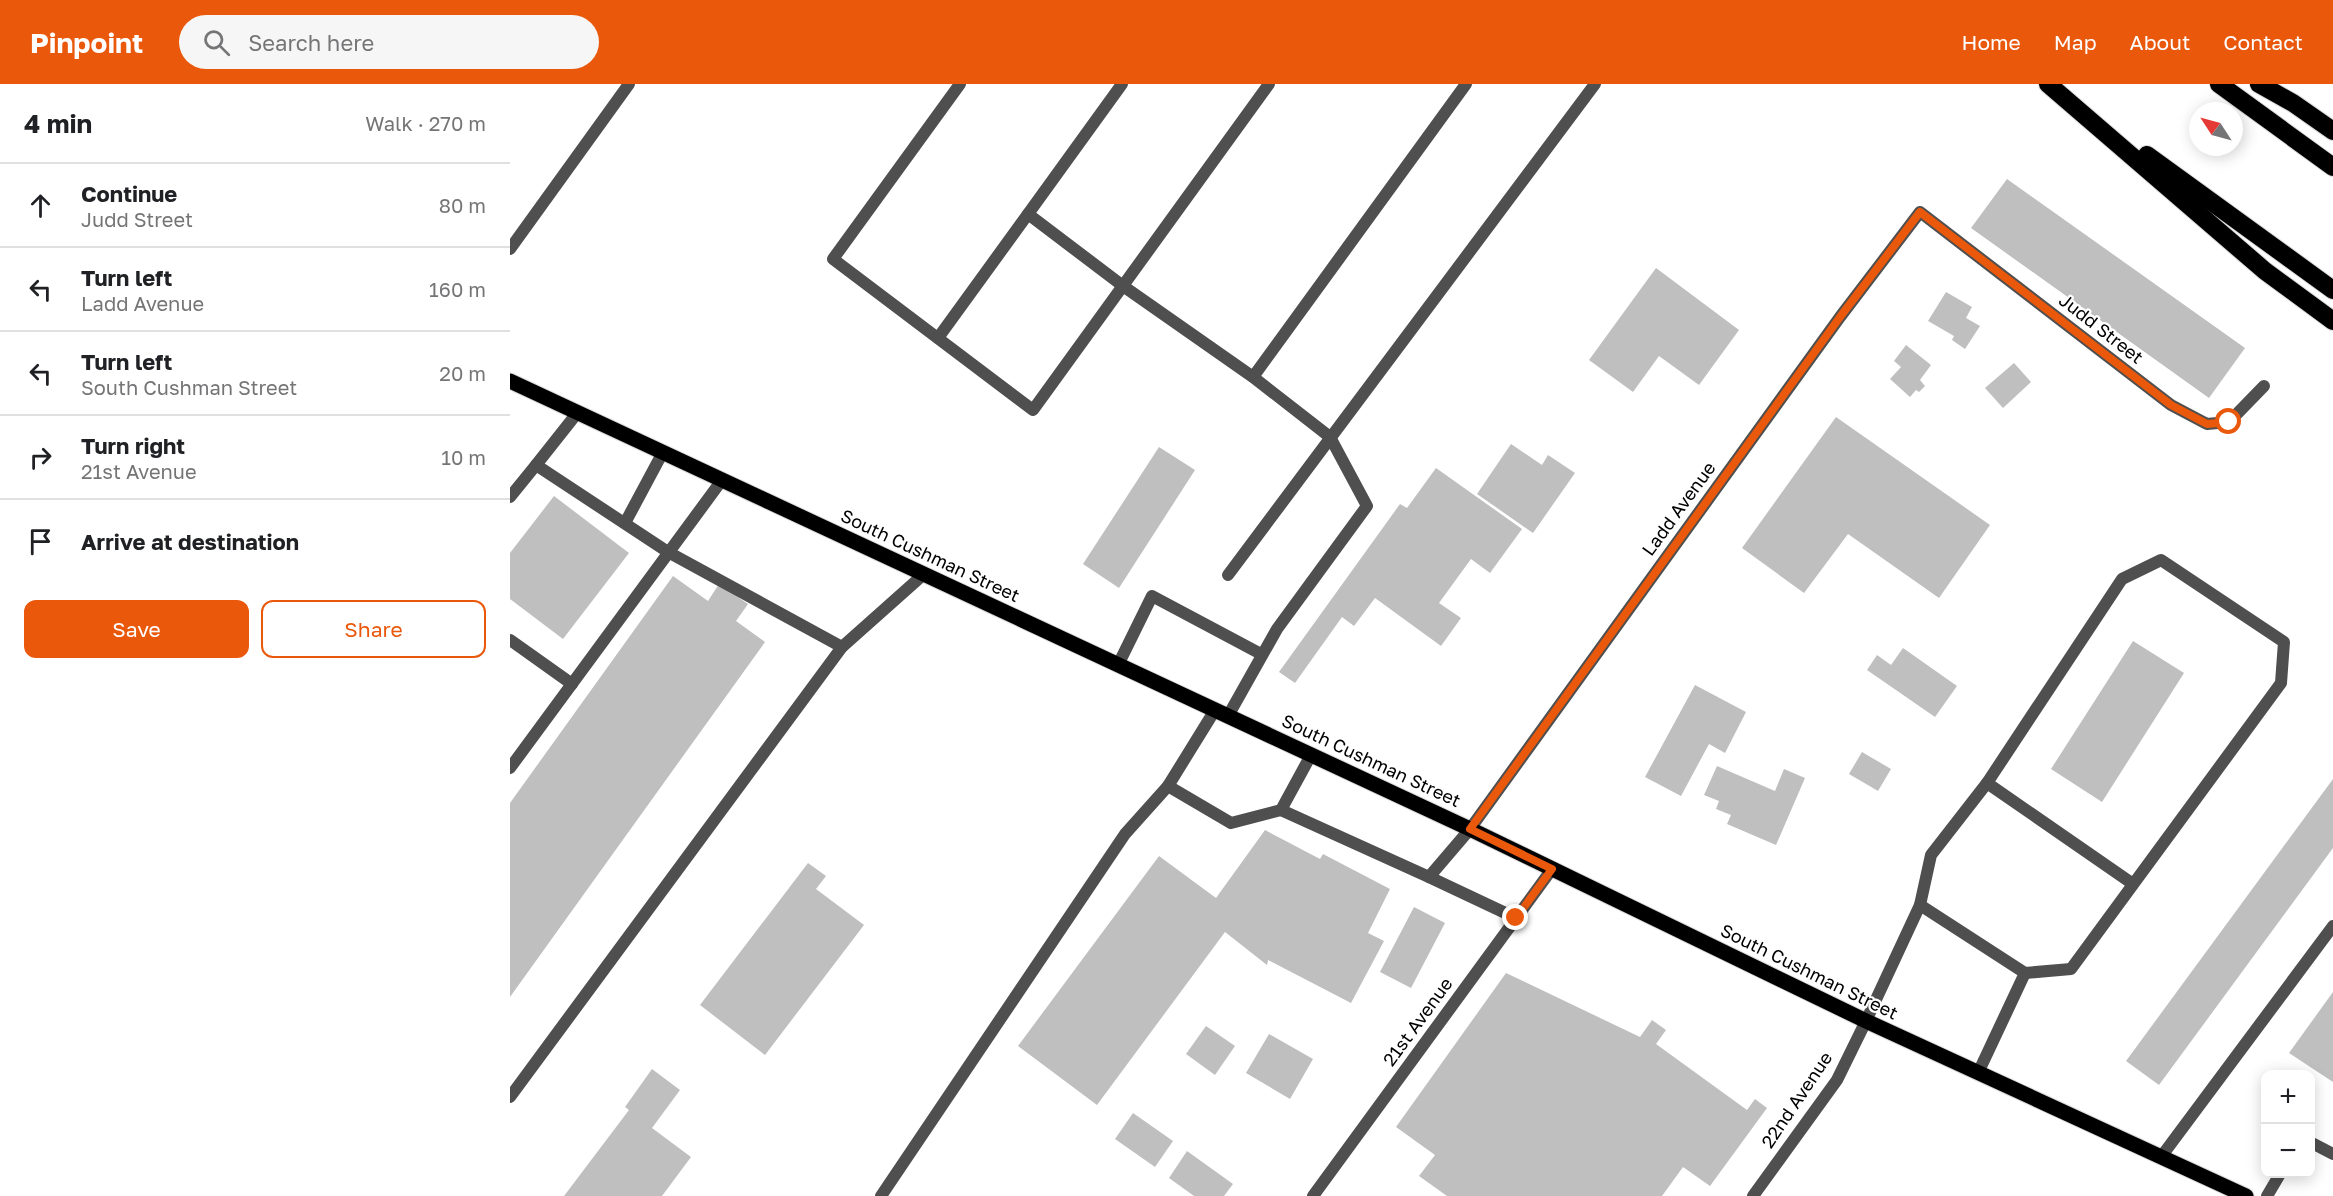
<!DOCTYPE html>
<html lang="en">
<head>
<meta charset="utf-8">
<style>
  body { margin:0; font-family:"Golos Text",sans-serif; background:#f6f6f6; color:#202124 }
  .controls { position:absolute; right:18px; bottom:18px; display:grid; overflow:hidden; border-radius:12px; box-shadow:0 3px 15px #0003 }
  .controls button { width:54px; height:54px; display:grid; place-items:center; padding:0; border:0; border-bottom:2px solid #e0e0e0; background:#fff; color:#202124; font:30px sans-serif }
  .compass { position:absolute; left:1679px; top:18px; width:54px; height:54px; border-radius:50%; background:#fff; box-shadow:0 3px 15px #0003; rotate:306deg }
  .stop { position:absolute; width:18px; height:18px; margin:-14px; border:4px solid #ea580c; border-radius:50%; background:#fff }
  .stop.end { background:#ea580c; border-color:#fff; box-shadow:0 2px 6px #0008 }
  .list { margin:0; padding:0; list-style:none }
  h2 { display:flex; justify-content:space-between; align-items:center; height:78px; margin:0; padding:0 24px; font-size:26px }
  h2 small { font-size:20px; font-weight:400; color:#757577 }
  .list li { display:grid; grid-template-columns:39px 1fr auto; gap:18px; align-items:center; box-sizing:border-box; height:84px; padding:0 24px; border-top:2px solid #e0e0e0 }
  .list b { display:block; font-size:22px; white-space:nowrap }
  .list p { margin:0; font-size:20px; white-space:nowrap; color:#757577 }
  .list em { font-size:20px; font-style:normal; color:#757577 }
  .actions { display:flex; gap:12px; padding:18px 24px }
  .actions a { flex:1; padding:14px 0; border:2px solid #ea580c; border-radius:12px; text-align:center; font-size:21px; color:#ea580c }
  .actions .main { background:#ea580c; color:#fff }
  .icon { flex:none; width:33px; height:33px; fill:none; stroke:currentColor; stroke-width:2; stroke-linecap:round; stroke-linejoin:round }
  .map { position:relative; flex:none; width:1823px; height:1112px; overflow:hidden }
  header { display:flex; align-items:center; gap:36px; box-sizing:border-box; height:84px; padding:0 30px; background:#ea580c; color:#fff }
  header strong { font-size:28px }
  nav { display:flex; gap:33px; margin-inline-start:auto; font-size:21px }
  .search { width:420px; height:54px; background:#f6f6f6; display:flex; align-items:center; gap:15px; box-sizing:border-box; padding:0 21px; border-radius:33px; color:#757577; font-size:22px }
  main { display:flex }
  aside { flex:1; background:#fff }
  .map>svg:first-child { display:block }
  .building { fill:#bfbfbf }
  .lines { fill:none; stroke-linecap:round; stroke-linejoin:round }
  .primary-casing { stroke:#dbdbdb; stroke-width:17 }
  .highway-casing { stroke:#dbdbdb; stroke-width:20 }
  .lane { stroke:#4f4f4f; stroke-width:12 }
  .street { stroke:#4f4f4f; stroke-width:12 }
  .primary { stroke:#000; stroke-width:15 }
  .highway { stroke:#000; stroke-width:18 }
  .route { stroke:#ea580c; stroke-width:8 }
  .labels { text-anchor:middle; stroke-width:4.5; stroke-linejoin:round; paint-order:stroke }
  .street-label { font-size:18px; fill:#000; stroke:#fff }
</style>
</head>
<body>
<header>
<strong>Pinpoint</strong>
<div class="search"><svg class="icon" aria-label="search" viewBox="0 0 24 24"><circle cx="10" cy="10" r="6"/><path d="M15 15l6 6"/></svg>Search here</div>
<nav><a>Home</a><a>Map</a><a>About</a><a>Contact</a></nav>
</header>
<main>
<aside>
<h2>4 min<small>Walk · 270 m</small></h2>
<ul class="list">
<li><svg class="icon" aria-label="ahead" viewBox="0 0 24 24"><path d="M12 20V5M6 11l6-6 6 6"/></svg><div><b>Continue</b><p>Judd Street</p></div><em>80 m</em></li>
<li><svg class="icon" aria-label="left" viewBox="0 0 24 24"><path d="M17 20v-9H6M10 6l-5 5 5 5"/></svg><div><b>Turn left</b><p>Ladd Avenue</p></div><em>160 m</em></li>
<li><svg class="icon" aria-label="left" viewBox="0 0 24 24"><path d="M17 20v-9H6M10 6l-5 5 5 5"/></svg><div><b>Turn left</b><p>South Cushman Street</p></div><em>20 m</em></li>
<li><svg class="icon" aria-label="right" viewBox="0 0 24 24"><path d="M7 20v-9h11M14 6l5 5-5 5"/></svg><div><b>Turn right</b><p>21st Avenue</p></div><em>10 m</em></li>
<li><svg class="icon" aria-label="arrive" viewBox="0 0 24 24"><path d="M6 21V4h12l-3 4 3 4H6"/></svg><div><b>Arrive at destination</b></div></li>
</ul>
<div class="actions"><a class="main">Save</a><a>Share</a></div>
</aside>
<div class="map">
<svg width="1823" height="1112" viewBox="0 0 1823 1112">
  <rect width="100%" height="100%" fill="#fff"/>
  <!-- building -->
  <g class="building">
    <polygon points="1497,95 1735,264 1699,314 1461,144"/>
    <polygon points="1146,184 1229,246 1189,301 1149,272 1123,308 1079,276"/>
    <polygon points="1436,208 1462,223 1456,234 1470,242 1455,265 1442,256 1444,252 1418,237"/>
    <polygon points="1396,261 1421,281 1410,296 1415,302 1409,308 1406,306 1400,313 1380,295 1391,283 1384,277"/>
    <polygon points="1504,279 1521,298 1493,324 1475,304"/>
    <polygon points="1326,333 1480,441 1429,514 1338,450 1294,509 1232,464"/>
    <polygon points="1001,360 1032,381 1038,371 1065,389 1023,449 967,410"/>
    <polygon points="649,363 685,386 609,504 573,480"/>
    <polygon points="926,384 1012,445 980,489 961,475 929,519 951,534 931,562 865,514 844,542 832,533 785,599 769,588 890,420 897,424"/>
    <polygon points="44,412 119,469 53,555 0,515 0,469"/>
    <polygon points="163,492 198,517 209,500 238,520 226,537 255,558 0,913 0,719"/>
    <polygon points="1623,557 1674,589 1592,718 1541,685"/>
    <polygon points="1393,564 1447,602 1425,633 1357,586 1367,571 1381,581"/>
    <polygon points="1185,601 1236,628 1215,669 1199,660 1171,712 1135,693"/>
    <polygon points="1352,668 1381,685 1368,707 1339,690"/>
    <polygon points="1207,682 1265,707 1274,685 1295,694 1266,761 1217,740 1221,731 1206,725 1209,717 1194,711"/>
    <polygon points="1823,695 1823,764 1649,1001 1616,977"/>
    <polygon points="755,746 810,775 813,770 880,805 858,849 874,857 841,919 758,876 757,881 715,848 587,1021 508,962 649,772 706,814"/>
    <polygon points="298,779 316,792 306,805 354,841 255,971 190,921"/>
    <polygon points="904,823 935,839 901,904 870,888"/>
    <polygon points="996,889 1130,953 1142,936 1156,946 1146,960 1237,1026 1245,1015 1257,1024 1200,1102 1173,1083 1152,1112 937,1112 909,1092 925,1071 886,1043"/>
    <polygon points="1823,908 1823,998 1779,969"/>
    <polygon points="696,942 725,962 705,991 676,970"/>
    <polygon points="759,950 803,975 780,1015 736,989"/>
    <polygon points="142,985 170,1006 142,1044 181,1073 152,1112 54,1112 119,1026 115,1023"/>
    <polygon points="623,1029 663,1057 645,1083 605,1055"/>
    <polygon points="677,1067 723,1100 714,1112 684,1112 659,1094"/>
  </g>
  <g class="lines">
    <defs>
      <polyline id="primary" points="0,297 960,745 1356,937 1736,1112"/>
      <g id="highway">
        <polyline points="1538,0 1755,187 1823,237"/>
        <polyline points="1709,0 1823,83"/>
        <polyline points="1749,0 1783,19 1823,47"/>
        <polyline points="1637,71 1823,206"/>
      </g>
    </defs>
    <!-- primary casing -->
    <use href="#primary" class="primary-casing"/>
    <!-- highway casing -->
    <use href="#highway" class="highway-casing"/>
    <!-- lane -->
    <g class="lane">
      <polyline points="450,0 323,175 523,326 759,0"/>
      <polyline points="612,0 518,130 613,202 743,293 820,353 857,422 767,545 718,632"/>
      <polyline points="428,254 518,130"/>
      <polyline points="743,293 956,0"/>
      <polyline points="26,381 68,328"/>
      <polyline points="0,413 26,381 158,468 332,563"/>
      <polyline points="115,439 153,368"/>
      <polyline points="718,491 1085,0"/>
      <polyline points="0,556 62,600"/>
      <polyline points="608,581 642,512 751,570"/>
      <polyline points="705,626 658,702 721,739 771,726 801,671"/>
      <polyline points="0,684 212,396"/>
      <polyline points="1477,699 1623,800"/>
      <polyline points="771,726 919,793 960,745"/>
      <polyline points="919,793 1006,834"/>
      <polyline points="1410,821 1421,771 1477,699 1612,495 1651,476 1774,558 1771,599 1561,885 1515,889"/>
      <polyline points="1356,937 1410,821 1515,889 1468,989"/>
      <polyline points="0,1013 332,563 414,490"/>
      <polyline points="1800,1058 1823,1070"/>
      <polyline points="1651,1073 1823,842"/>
      <polyline points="371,1112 615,750 658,702"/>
      <polyline points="1757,1112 1770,1090"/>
    </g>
    <!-- street -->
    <g class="street">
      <polyline points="0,165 119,0"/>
      <polyline points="960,745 1330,233 1410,128 1661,321 1697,340 1719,338 1754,302"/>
      <polyline points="803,1112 1042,785"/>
      <polyline points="1243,1112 1327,996 1356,937"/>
    </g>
    <!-- primary -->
    <use href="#primary" class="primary"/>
    <!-- highway -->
    <use href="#highway" class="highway"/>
  </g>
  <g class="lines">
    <!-- route -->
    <polyline class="route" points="1006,834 1042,785 960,745 1330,233 1410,128 1661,321 1697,340 1719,338"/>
  </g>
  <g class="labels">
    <!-- street labels -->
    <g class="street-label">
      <text transform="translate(1591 245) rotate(38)" y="6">Judd Street</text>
      <text transform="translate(1169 425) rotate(-54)" y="6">Ladd Avenue</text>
      <text transform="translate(420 472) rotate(25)" y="6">South Cushman Street</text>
      <text transform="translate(861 677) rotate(25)" y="6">South Cushman Street</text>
      <text transform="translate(1299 888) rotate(26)" y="6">South Cushman Street</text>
      <text transform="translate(908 938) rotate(-54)" y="6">21st Avenue</text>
      <text transform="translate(1287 1016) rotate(-56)" y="6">22nd Avenue</text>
    </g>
  </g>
</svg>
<div class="controls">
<button>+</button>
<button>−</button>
</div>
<svg class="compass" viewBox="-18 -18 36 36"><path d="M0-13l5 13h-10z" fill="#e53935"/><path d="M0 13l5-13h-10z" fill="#757577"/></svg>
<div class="stop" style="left:1719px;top:338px"></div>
<div class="stop end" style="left:1006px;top:834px"></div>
</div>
</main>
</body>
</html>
